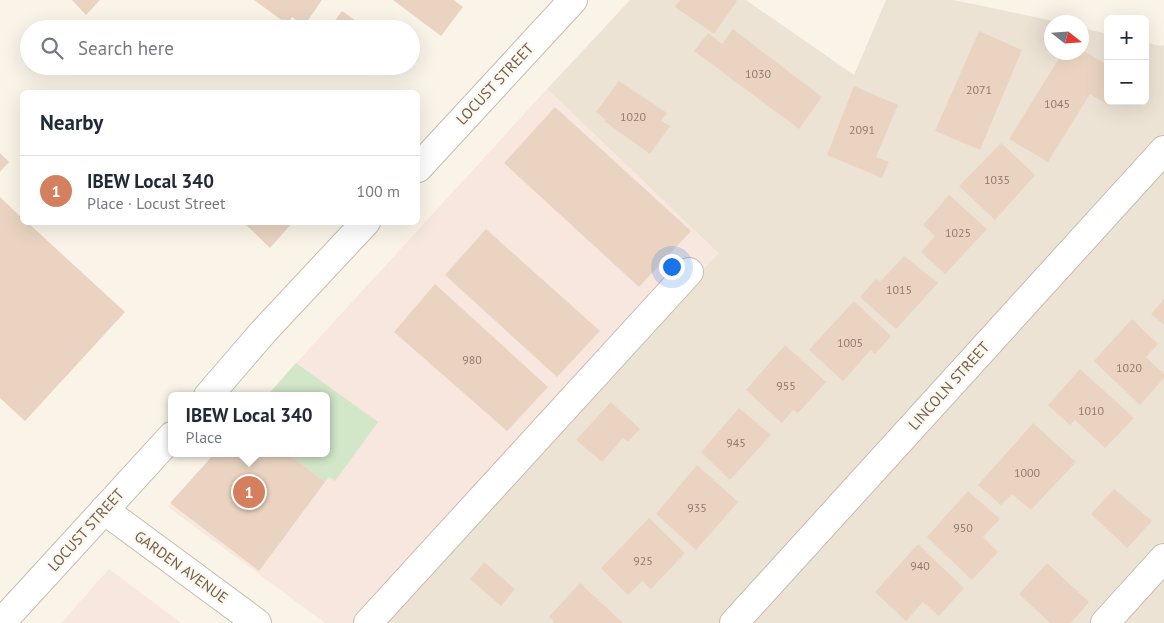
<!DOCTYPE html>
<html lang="en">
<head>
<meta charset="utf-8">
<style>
  body { margin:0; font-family:"PT Sans",sans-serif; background:#f6f6f7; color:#1f2937 }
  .controls { position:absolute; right:15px; top:15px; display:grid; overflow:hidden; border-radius:8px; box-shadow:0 5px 20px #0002 }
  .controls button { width:45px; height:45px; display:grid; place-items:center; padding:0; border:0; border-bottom:1px solid #e0e1e3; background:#fff; color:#1f2937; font:25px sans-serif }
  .compass { position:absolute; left:1044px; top:15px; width:45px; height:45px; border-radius:50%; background:#fff; box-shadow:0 5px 20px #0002; rotate:107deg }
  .you { position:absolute; left:671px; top:266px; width:18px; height:18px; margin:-12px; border:4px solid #fff; border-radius:50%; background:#1a73e8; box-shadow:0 0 0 8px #1a73e833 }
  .badge { display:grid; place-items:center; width:32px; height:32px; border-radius:50%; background:#d47f5d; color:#fff; font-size:16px; font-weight:700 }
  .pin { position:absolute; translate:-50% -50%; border:2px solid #fff; box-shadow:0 1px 5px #0006 }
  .popup { position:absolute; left:168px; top:392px; width:162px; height:65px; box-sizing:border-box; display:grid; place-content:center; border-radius:8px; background:#fff; filter:drop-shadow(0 1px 4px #0005); font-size:16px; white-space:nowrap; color:#747a83 }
  .popup b { font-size:19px; color:#1f2937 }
  .popup::after { content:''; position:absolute; left:50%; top:100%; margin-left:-10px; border:10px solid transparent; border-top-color:#fff }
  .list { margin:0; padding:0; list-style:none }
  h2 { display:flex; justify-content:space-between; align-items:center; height:65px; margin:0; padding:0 20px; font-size:21px }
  h2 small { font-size:16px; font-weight:400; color:#747a83 }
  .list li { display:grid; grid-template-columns:32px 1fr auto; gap:15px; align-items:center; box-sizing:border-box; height:70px; padding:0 20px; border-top:1px solid #e0e1e3 }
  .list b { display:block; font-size:19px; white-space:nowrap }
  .list p { margin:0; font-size:16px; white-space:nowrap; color:#747a83 }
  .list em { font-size:16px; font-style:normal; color:#747a83 }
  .icon { flex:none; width:28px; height:28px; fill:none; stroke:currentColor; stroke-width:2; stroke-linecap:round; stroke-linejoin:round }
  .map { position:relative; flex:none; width:1164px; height:623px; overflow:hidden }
  .search { position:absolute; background:#fff; box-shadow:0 5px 20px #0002; left:20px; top:20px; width:400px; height:55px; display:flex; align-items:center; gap:12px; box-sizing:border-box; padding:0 18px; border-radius:28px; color:#747a83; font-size:19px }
  .panel { position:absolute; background:#fff; box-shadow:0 5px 20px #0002; left:20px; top:90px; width:400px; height:135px; border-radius:8px }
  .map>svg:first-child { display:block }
  .residential { fill:#ede3d5 }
  .commercial { fill:#f8e7de }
  .green { fill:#d2e6c8 }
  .building { fill:#ead4c1 }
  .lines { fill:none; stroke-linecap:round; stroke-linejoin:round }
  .minor-casing { stroke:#c8bbad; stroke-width:30 }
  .minor { stroke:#fff; stroke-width:28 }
  .labels { text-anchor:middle; stroke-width:4.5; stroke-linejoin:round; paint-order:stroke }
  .number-label { font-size:12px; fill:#8f7b6c }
  .street-label { font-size:15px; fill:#715d4f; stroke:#fdf8ee }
</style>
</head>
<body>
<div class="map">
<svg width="1164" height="623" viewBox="0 0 1164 623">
  <rect width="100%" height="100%" fill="#faf4e8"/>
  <!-- residential -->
  <polygon class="residential" points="630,0 746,0 854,75 886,0 953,0 978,5 1058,22 1052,22 1052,52 1082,52 1082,28 1108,34 1108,101 1145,101 1145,42 1160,46 1164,45 1164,623 383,623 531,457 718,253 547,89"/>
  <!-- commercial -->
  <g class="commercial">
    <polygon points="547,89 718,253 531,457 383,623 325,623 168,507 215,453 326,453 326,396 266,396"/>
    <polygon points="109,569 181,623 61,623"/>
  </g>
  <!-- green -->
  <polygon class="green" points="296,363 378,422 335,481 329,477 325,482 287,453 326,453 326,396 267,396"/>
  <!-- building -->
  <g class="building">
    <polygon points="72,0 100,0 86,15"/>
    <polygon points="254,0 322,0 304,26 292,17 287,24"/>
    <polygon points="393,0 454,0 463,7 441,36"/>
    <polygon points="680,0 735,0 737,1 714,34 675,7"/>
    <polygon points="342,11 367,29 329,29"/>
    <polygon points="733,29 822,97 799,129 694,51 708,33 722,44"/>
    <polygon points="979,31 1022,50 980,150 935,131"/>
    <polygon points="1082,50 1108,65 1108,101 1114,101 1110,106 1090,94 1048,162 1009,139 1063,52 1082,52"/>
    <polygon points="619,81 667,113 661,121 670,126 650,154 604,121 606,120 596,112"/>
    <polygon points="854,86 898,105 876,157 889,162 882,178 827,155"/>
    <polygon points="555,107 691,231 639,287 504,163"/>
    <polygon points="1001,143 1035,175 995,220 959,186"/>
    <polygon points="0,153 9,162 0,172"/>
    <polygon points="949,195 987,229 945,274 921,252 935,236 923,225"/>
    <polygon points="0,197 22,218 22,222 27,222 125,312 25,421 0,398"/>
    <polygon points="243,222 293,222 270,248"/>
    <polygon points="486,229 600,331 557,377 445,275"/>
    <polygon points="904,256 938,283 896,329 860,297 876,279 880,282"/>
    <polygon points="435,284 548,387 507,431 394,332"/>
    <polygon points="1164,299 1164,325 1151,314"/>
    <polygon points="854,301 891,336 875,354 871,350 843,381 809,350"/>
    <polygon points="1132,319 1158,344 1146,357 1164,374 1164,378 1140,405 1094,361"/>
    <polygon points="785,345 826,382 798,413 793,410 782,423 746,390"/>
    <polygon points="1080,369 1134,418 1105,448 1075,420 1070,425 1048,405"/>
    <polygon points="611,402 640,429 628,442 623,438 602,462 576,440"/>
    <polygon points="739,408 771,435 730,480 701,452"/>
    <polygon points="1033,423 1076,462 1031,510 1012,494 1001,505 978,485"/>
    <polygon points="215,453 287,453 325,482 259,571 170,503"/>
    <polygon points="697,465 738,502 696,550 656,514"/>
    <polygon points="1114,489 1152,521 1127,548 1091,514"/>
    <polygon points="968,491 1000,519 983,537 998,552 972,580 927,537"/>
    <polygon points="649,518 685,553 651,589 642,581 628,595 601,568"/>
    <polygon points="918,544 964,588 939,616 923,602 906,621 875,592"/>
    <polygon points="484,562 515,589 501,606 470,579"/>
    <polygon points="1047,563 1089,602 1071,623 1050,623 1019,594"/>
    <polygon points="580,583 623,623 552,623 554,621 549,617"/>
  </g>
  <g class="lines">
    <defs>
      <g id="minor">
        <polyline points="418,168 573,0"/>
        <polyline points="208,396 264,331 366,222"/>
        <polyline points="104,510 257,623"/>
        <polyline points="1,623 172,436"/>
        <polyline points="368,623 689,272"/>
        <polyline points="734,623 1164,150"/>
        <polyline points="1105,623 1164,558"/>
      </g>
    </defs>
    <!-- minor casing -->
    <use href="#minor" class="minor-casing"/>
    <!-- minor -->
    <use href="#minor" class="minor"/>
  </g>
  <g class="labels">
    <!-- number labels -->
    <g class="number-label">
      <text x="758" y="78">1030</text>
      <text x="979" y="94">2071</text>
      <text x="1057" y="108">1045</text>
      <text x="633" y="121">1020</text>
      <text x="862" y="134">2091</text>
      <text x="997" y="184">1035</text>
      <text x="958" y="237">1025</text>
      <text x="899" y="294">1015</text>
      <text x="850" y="347">1005</text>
      <text x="472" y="364">980</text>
      <text x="1129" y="372">1020</text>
      <text x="786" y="390">955</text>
      <text x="1091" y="415">1010</text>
      <text x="736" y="447">945</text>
      <text x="1027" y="477">1000</text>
      <text x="697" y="512">935</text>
      <text x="963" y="532">950</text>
      <text x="643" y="565">925</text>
      <text x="920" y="570">940</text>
    </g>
    <!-- street labels -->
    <g class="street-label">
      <text transform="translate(495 84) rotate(-47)" y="5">LOCUST STREET</text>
      <text transform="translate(949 386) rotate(-48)" y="5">LINCOLN STREET</text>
      <text transform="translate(86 530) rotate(-48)" y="5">LOCUST STREET</text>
      <text transform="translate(181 567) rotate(36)" y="5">GARDEN AVENUE</text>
    </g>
  </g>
</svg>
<div class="controls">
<button>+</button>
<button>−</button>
</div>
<svg class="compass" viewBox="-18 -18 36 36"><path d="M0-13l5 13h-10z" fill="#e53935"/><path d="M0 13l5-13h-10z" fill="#747a83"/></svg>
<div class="you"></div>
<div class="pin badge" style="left:249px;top:492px">1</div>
<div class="popup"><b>IBEW Local 340</b>Place</div>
<div class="search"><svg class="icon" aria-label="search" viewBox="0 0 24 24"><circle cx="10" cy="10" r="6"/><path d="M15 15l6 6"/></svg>Search here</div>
<section class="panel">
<h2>Nearby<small></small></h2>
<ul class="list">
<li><span class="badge">1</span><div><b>IBEW Local 340</b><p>Place · Locust Street</p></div><em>100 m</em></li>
</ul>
</section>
</div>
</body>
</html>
